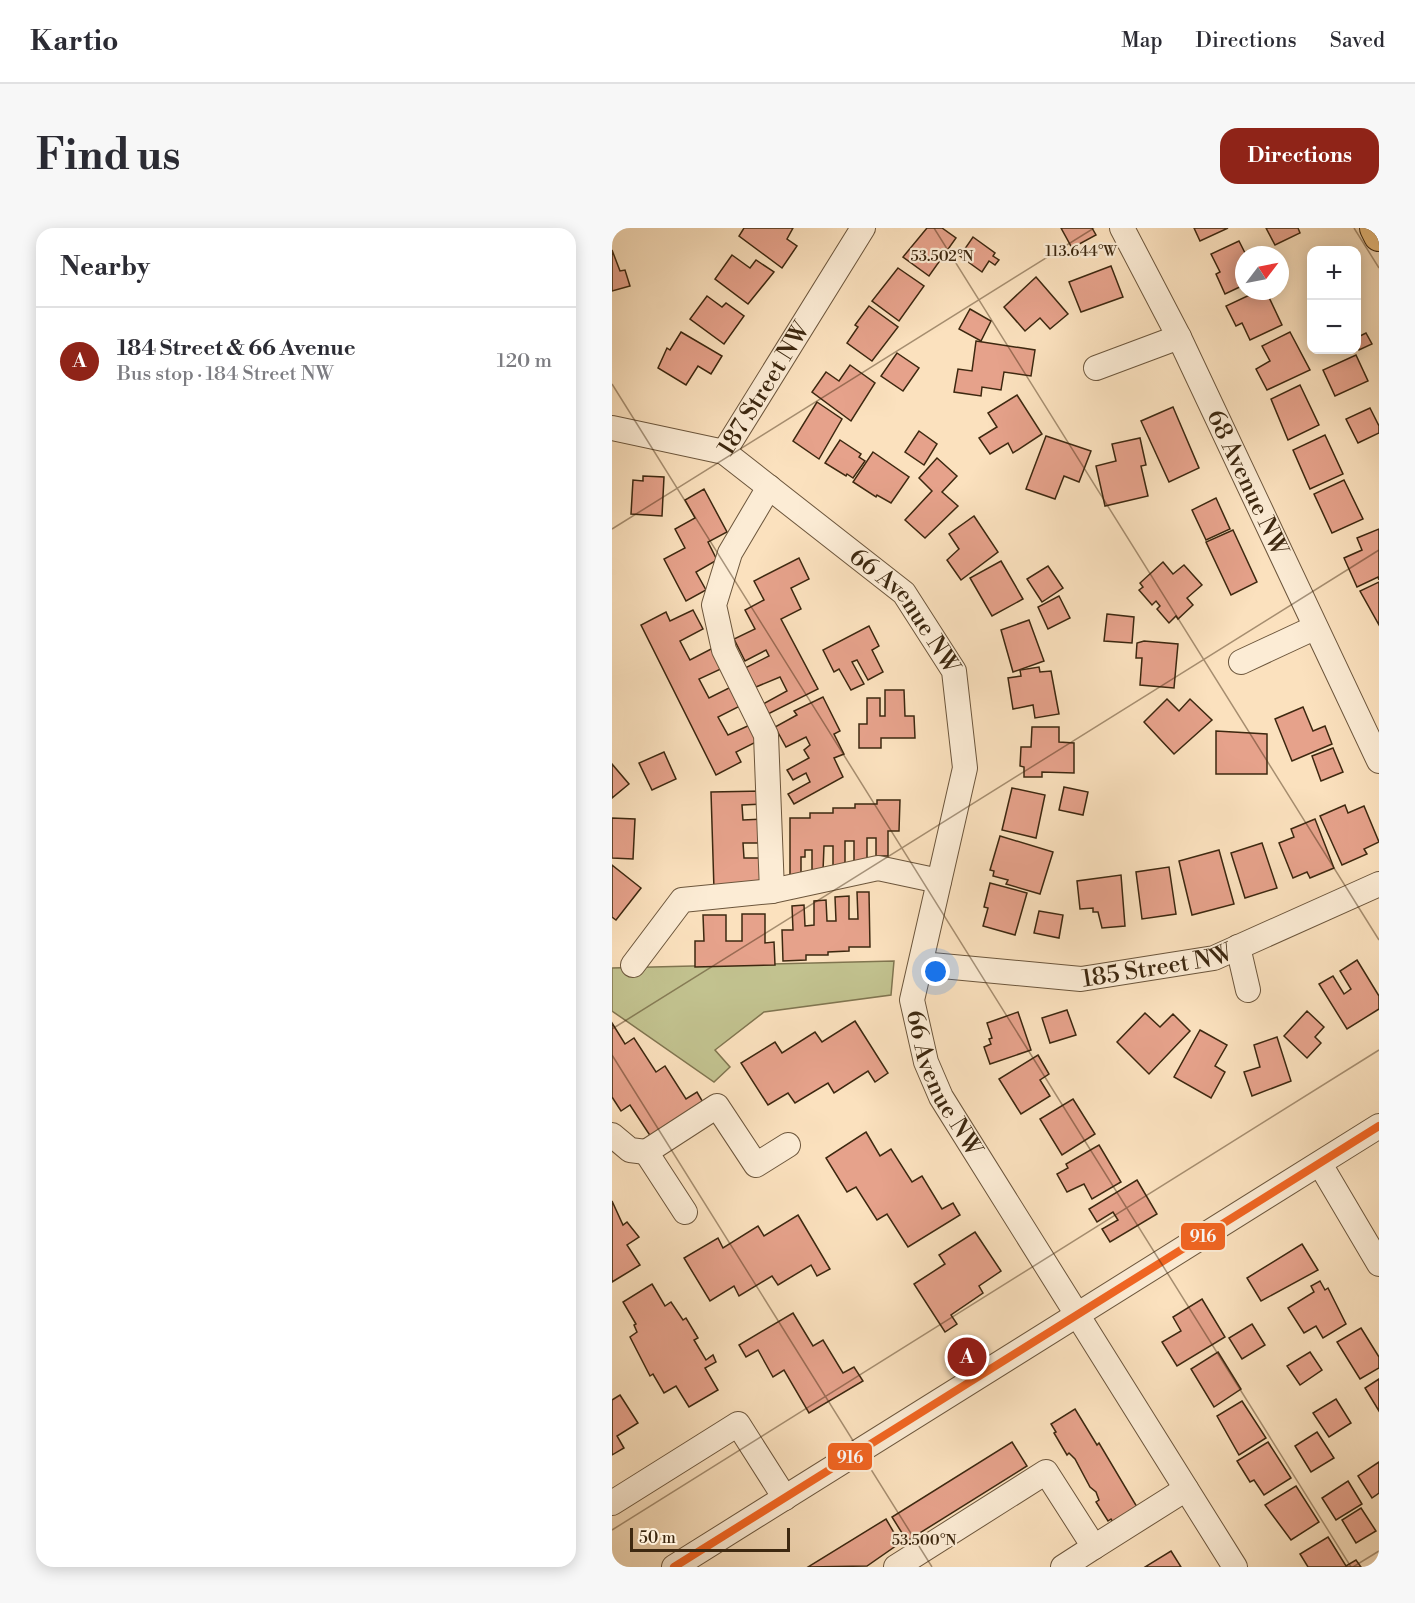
<!DOCTYPE html>
<html lang="en">
<head>
<meta charset="utf-8">
<style>
  body { margin:0; font-family:"Libre Bodoni",serif; background:#f7f7f7; color:#2b2b33 }
  .controls { position:absolute; right:18px; top:18px; display:grid; overflow:hidden; border-radius:12px; box-shadow:0 3px 15px #0003 }
  .controls button { width:54px; height:54px; display:grid; place-items:center; padding:0; border:0; border-bottom:2px solid #e1e1e2; background:#fff; color:#2b2b33; font:30px sans-serif }
  .compass { position:absolute; left:623px; top:18px; width:54px; height:54px; border-radius:50%; background:#fff; box-shadow:0 3px 15px #0003; rotate:58deg }
  .scale { position:absolute; left:18px; bottom:15px; width:160px; box-sizing:border-box; padding-left:6px; border:3px solid #3d2810; border-top:0; font-size:16px; line-height:21px; white-space:nowrap; color:#3d2810; -webkit-text-stroke:4px #fcecd5; paint-order:stroke }
  .you { position:absolute; left:324px; top:744px; width:21px; height:21px; margin:-15px; border:4px solid #fff; border-radius:50%; background:#1a73e8; box-shadow:0 0 0 9px #1a73e833 }
  .badge { display:grid; place-items:center; width:39px; height:39px; border-radius:50%; background:#8f2418; color:#fff; font-size:20px; font-weight:700 }
  .pin { position:absolute; translate:-50% -50%; border:3px solid #fff; box-shadow:0 2px 6px #0006 }
  .list { margin:0; padding:0; list-style:none }
  h2 { display:flex; justify-content:space-between; align-items:center; height:78px; margin:0; padding:0 24px; font-size:26px }
  h2 small { font-size:20px; font-weight:400; color:#7c7c81 }
  .list li { display:grid; grid-template-columns:39px 1fr auto; gap:18px; align-items:center; box-sizing:border-box; height:108px; padding:0 24px; border-top:2px solid #e1e1e2 }
  .list b { display:block; font-size:22px; white-space:nowrap }
  .list p { margin:0; font-size:20px; white-space:nowrap; color:#7c7c81 }
  .list em { font-size:20px; font-style:normal; color:#7c7c81 }
  .map { position:relative; flex:none; width:767px; height:1339px; overflow:hidden; border-radius:18px }
  header { display:flex; align-items:center; gap:36px; box-sizing:border-box; height:84px; padding:0 30px; background:#fff; border-bottom:2px solid #e1e1e2 }
  header strong { font-size:28px }
  nav { display:flex; gap:33px; margin-inline-start:auto; font-size:21px }
  .intro { display:flex; align-items:center; justify-content:space-between; box-sizing:border-box; height:144px; padding:0 36px }
  h1 { margin:0; font-size:42px }
  .button { padding:15px 27px; border-radius:18px; background:#8f2418; color:#fff; font-size:21px; font-weight:700 }
  main { display:flex; gap:36px; padding:0 36px }
  aside { flex:1; background:#fff; border-radius:18px; box-shadow:0 3px 15px #0003 }
  .map>svg:first-child { display:block }
  .green { fill:#c2c28f; stroke:#807550; stroke-width:1.5 }
  .building { fill:#e6a28b; stroke:#3d2810; stroke-width:1.5 }
  .lines { fill:none; stroke-linecap:round; stroke-linejoin:round }
  .minor-casing { stroke:#6c563c; stroke-width:26 }
  .major-casing { stroke:#3d2810; stroke-width:32 }
  .minor { stroke:#fcecd5; stroke-width:24 }
  .major { stroke:#eec07f; stroke-width:30 }
  .bus-1-casing { stroke:#fcecd5; stroke-width:12 }
  .bus-1 { stroke:#f26522; stroke-width:8 }
  .ticks { fill:none; stroke:#3d2810; stroke-width:1.5; stroke-opacity:0.45 }
  .labels { text-anchor:middle; stroke-width:4.5; stroke-linejoin:round; paint-order:stroke }
  .street-label { font-size:24px; fill:#3d2810; stroke:#fcecd5 }
  .ticks-label { font-size:15px; text-anchor:middle; fill:#3d2810; stroke:#fcecd5; stroke-width:4.5; stroke-linejoin:round; paint-order:stroke }
  .line-badge { stroke:#fcecd5; stroke-width:2 }
  .badge-label { font-size:16px; text-anchor:middle; font-weight:bold; fill:#fff }
</style>
</head>
<body>
<header>
<strong>Kartio</strong>
<nav><a>Map</a><a>Directions</a><a>Saved</a></nav>
</header>
<div class="intro"><h1>Find us</h1><a class="button">Directions</a></div>
<main>
<aside>
<h2>Nearby<small></small></h2>
<ul class="list">
<li><span class="badge">A</span><div><b>184 Street &amp; 66 Avenue</b><p>Bus stop · 184 Street NW</p></div><em>120 m</em></li>
</ul>
</aside>
<div class="map">
<svg width="767" height="1339" viewBox="0 0 767 1339">
  <rect width="100%" height="100%" fill="#fbe1be"/>
  <filter id="stains"><feTurbulence type="fractalNoise" baseFrequency=".00333" numOctaves="4"/><feColorMatrix values="0 0 0 0 .2 0 0 0 0 .09 0 0 0 0 .02 0 0 0 .5 -.17"/></filter>
  <radialGradient id="worn" r=".72"><stop offset=".6" stop-color="#630" stop-opacity="0"/><stop offset="1" stop-color="#630" stop-opacity=".3"/></radialGradient>
  <!-- green -->
  <polygon class="green" points="282,733 279,767 152,784 103,822 118,839 102,854 0,783 0,740"/>
  <!-- building -->
  <g class="building">
    <polygon points="132,0 181,0 175,11 185,18 170,40 127,8"/>
    <polygon points="315,0 330,0 344,10 317,48 291,29"/>
    <polygon points="449,0 480,0 484,7 460,20"/>
    <polygon points="582,0 616,0 588,13"/>
    <polygon points="654,0 686,0 688,5 663,17"/>
    <polygon points="361,9 383,25 381,28 387,32 383,37 377,33 370,44 348,28"/>
    <polygon points="627,13 634,27 632,57 613,66 604,46 608,44 599,26"/>
    <polygon points="0,22 8,43 13,42 18,58 0,63"/>
    <polygon points="120,27 138,40 144,32 162,44 136,76 103,51"/>
    <polygon points="499,38 511,69 469,84 457,54"/>
    <polygon points="286,40 312,58 287,93 260,73"/>
    <polygon points="424,49 456,86 438,101 428,90 413,103 392,79"/>
    <polygon points="646,63 654,63 670,97 638,112 630,95 624,98 614,78"/>
    <polygon points="95,68 110,79 114,75 132,88 112,116 78,91"/>
    <polygon points="257,78 286,99 260,133 235,115 246,99 243,97"/>
    <polygon points="358,81 379,93 369,113 347,101"/>
    <polygon points="69,104 110,128 99,146 86,138 74,157 46,140 55,120 58,122"/>
    <polygon points="678,104 698,142 655,162 644,141 658,133 650,118"/>
    <polygon points="754,105 760,116 747,122 744,110"/>
    <polygon points="364,113 423,122 419,148 392,144 389,162 370,159 369,168 342,164 346,141 360,143"/>
    <polygon points="285,125 307,140 291,163 269,148"/>
    <polygon points="744,127 756,153 723,168 711,142"/>
    <polygon points="238,137 263,155 239,193 200,164 214,144 227,153"/>
    <polygon points="688,157 707,197 676,212 659,171"/>
    <polygon points="405,167 430,206 401,225 396,215 378,226 367,210 385,199 376,185"/>
    <polygon points="205,174 230,191 207,231 181,213"/>
    <polygon points="561,179 587,240 557,254 529,193"/>
    <polygon points="758,180 767,198 767,205 746,215 734,191"/>
    <polygon points="307,203 325,216 312,237 293,224"/>
    <polygon points="713,207 731,246 698,261 681,222"/>
    <polygon points="434,208 479,223 467,254 452,248 443,271 414,261"/>
    <polygon points="528,210 534,237 529,238 536,268 493,278 484,238 504,233 500,216"/>
    <polygon points="228,212 249,226 247,229 253,233 241,250 235,246 234,248 213,235"/>
    <polygon points="261,224 297,249 279,275 265,267 264,269 241,254"/>
    <polygon points="325,230 345,248 330,264 346,278 313,310 293,292 320,263 307,250"/>
    <polygon points="31,248 52,249 50,288 19,286 21,252 31,253"/>
    <polygon points="732,252 751,291 720,305 702,266"/>
    <polygon points="92,261 115,304 96,314 105,332 84,344 94,362 74,373 52,331 73,320 63,301 83,290 73,272"/>
    <polygon points="604,270 618,301 594,312 580,282"/>
    <polygon points="362,288 386,324 349,352 335,332 347,321 337,306"/>
    <polygon points="767,301 767,352 766,349 745,359 732,330 750,322 745,310"/>
    <polygon points="621,302 645,354 619,367 594,314"/>
    <polygon points="187,330 197,351 179,360 189,381 169,391 206,461 156,486 151,476 175,463 168,449 144,459 133,440 157,428 154,422 133,433 122,411 143,401 133,382 152,372 142,353"/>
    <polygon points="389,333 411,371 380,388 358,350"/>
    <polygon points="551,334 561,346 572,337 590,357 575,370 581,377 566,391 564,388 557,395 545,381 548,378 544,373 540,377 527,362 531,359 528,355"/>
    <polygon points="436,338 451,360 430,374 415,351"/>
    <polygon points="767,354 767,397 748,363"/>
    <polygon points="447,368 458,390 436,401 426,379"/>
    <polygon points="81,382 91,401 68,413 78,432 101,420 111,440 87,451 97,470 121,458 130,477 106,489 116,507 140,496 148,512 124,524 129,534 104,547 29,397 54,384 58,393"/>
    <polygon points="495,386 522,389 520,415 492,413"/>
    <polygon points="417,392 432,433 401,444 389,402"/>
    <polygon points="257,398 267,418 260,422 271,444 256,452 245,432 240,434 252,456 239,462 227,441 222,444 211,422"/>
    <polygon points="532,413 566,416 562,460 528,457 530,430 524,430 525,415"/>
    <polygon points="427,439 428,444 439,443 447,486 423,490 421,477 401,481 396,450 409,448 408,442"/>
    <polygon points="273,462 292,462 293,488 302,488 303,510 269,510 269,520 247,520 247,496 255,496 255,470 268,470 268,488 273,488"/>
    <polygon points="211,469 228,503 222,506 232,526 222,530 231,549 182,576 176,566 198,554 194,545 181,552 175,542 197,530 192,522 198,517 194,509 174,519 163,499 185,487 182,483"/>
    <polygon points="555,471 567,483 578,471 600,492 562,526 532,494"/>
    <polygon points="691,479 701,503 713,498 720,516 680,533 663,491"/>
    <polygon points="420,499 447,499 447,514 462,515 462,545 430,544 430,549 412,549 412,539 408,538 409,519 419,519"/>
    <polygon points="604,503 655,506 655,546 604,546"/>
    <polygon points="721,520 731,544 709,553 700,528"/>
    <polygon points="52,524 64,551 40,562 27,535"/>
    <polygon points="0,536 17,556 0,570"/>
    <polygon points="452,559 476,564 471,587 447,582"/>
    <polygon points="400,560 433,567 424,610 390,602"/>
    <polygon points="152,563 152,576 130,577 131,592 152,591 153,615 131,615 132,630 153,630 153,654 102,662 99,564"/>
    <polygon points="265,572 288,572 287,603 276,603 276,628 264,628 264,610 255,610 255,634 242,634 242,613 233,613 233,638 221,638 221,618 212,618 211,643 200,643 200,622 193,622 193,629 189,629 189,647 178,647 178,590 198,590 198,585 221,585 221,580 243,580 243,576 265,576"/>
    <polygon points="733,577 736,585 752,578 767,614 752,621 755,626 730,637 708,588"/>
    <polygon points="0,590 23,591 21,631 0,630"/>
    <polygon points="703,591 722,640 698,650 695,644 681,650 667,615 682,609 679,601"/>
    <polygon points="388,608 441,624 428,666 394,656 396,652 381,648 382,643 378,642"/>
    <polygon points="650,615 665,660 633,670 619,625"/>
    <polygon points="607,622 622,676 580,687 567,633"/>
    <polygon points="0,637 29,660 4,692 0,689"/>
    <polygon points="557,639 564,686 530,691 524,644"/>
    <polygon points="509,647 513,698 490,700 486,684 481,684 481,680 468,681 465,653"/>
    <polygon points="378,655 415,665 403,707 371,698 376,680 372,679"/>
    <polygon points="245,664 257,664 258,719 237,719 237,723 216,724 216,727 194,727 194,732 171,733 170,702 181,702 180,678 192,677 193,698 202,697 202,673 214,672 215,693 224,693 223,669 237,668 237,691 246,691"/>
    <polygon points="427,683 451,687 447,710 422,705"/>
    <polygon points="130,686 153,686 153,715 162,714 163,737 83,739 83,713 92,713 91,687 114,687 114,713 130,713"/>
    <polygon points="745,732 767,768 767,781 735,801 707,756 721,748 732,766 739,761 728,743"/>
    <polygon points="455,782 464,807 438,815 430,790"/>
    <polygon points="695,783 712,799 703,809 709,815 695,830 672,808"/>
    <polygon points="406,784 419,822 378,836 372,819 379,816 377,811 380,810 375,795"/>
    <polygon points="533,785 548,799 561,786 578,803 537,846 505,814"/>
    <polygon points="243,793 276,845 263,854 256,843 222,865 216,855 183,875 176,865 156,877 129,835 163,814 170,825 203,804 210,814"/>
    <polygon points="0,795 13,816 22,810 44,844 53,838 74,871 85,864 92,876 39,909 18,877 9,883 0,869"/>
    <polygon points="588,802 615,817 603,838 613,844 599,870 562,849"/>
    <polygon points="665,809 679,853 640,868 632,844 648,839 642,817"/>
    <polygon points="426,827 437,846 428,852 438,868 409,886 387,851"/>
    <polygon points="461,871 483,906 450,927 428,891"/>
    <polygon points="254,904 268,928 279,921 300,954 310,948 330,981 341,975 348,987 296,1019 275,986 265,992 244,959 235,964 214,930"/>
    <polygon points="487,917 509,954 480,971 472,956 455,964 445,946 456,940 454,936"/>
    <polygon points="525,952 545,986 498,1014 490,1001 506,992 501,984 485,994 477,981"/>
    <polygon points="0,973 11,997 15,994 27,1009 15,1017 28,1037 0,1054"/>
    <polygon points="186,987 218,1041 205,1048 199,1037 166,1057 160,1048 127,1068 122,1058 98,1073 72,1030 106,1010 111,1020 146,998 152,1008"/>
    <polygon points="363,1004 389,1043 367,1058 371,1065 339,1087 345,1096 333,1104 302,1056 333,1036 327,1027"/>
    <polygon points="690,1016 706,1042 649,1073 635,1050"/>
    <polygon points="708,1053 713,1062 716,1060 734,1096 711,1110 704,1098 692,1105 676,1080 702,1064 699,1058"/>
    <polygon points="40,1056 53,1078 59,1074 71,1092 74,1090 86,1110 82,1112 94,1132 101,1127 104,1134 93,1140 106,1162 77,1179 64,1158 52,1165 41,1146 38,1148 18,1109 25,1104 22,1097 24,1096 11,1074"/>
    <polygon points="590,1071 613,1109 565,1138 550,1114 569,1103 561,1089"/>
    <polygon points="181,1085 201,1118 211,1112 231,1145 242,1139 251,1153 197,1185 172,1142 161,1149 146,1122 134,1129 127,1117"/>
    <polygon points="640,1096 653,1117 630,1131 617,1110"/>
    <polygon points="749,1100 767,1129 767,1140 748,1151 725,1114"/>
    <polygon points="606,1124 629,1161 602,1179 579,1141"/>
    <polygon points="698,1124 710,1142 688,1157 675,1138"/>
    <polygon points="767,1151 767,1183 753,1160"/>
    <polygon points="8,1167 26,1195 5,1208 12,1220 0,1227 0,1172"/>
    <polygon points="724,1171 739,1195 717,1209 701,1185"/>
    <polygon points="630,1173 654,1210 627,1227 605,1188"/>
    <polygon points="463,1181 485,1217 487,1215 528,1284 504,1299 499,1291 496,1293 484,1274 487,1272 484,1264 478,1259 463,1231 457,1225 455,1227 442,1205 444,1204 439,1196"/>
    <polygon points="705,1204 722,1230 699,1244 683,1218"/>
    <polygon points="400,1214 415,1238 295,1313 280,1289"/>
    <polygon points="656,1214 679,1250 652,1267 642,1252 638,1254 625,1233"/>
    <polygon points="767,1234 767,1265 760,1270 746,1248"/>
    <polygon points="736,1253 750,1276 724,1292 710,1270"/>
    <polygon points="684,1258 707,1294 679,1312 653,1277"/>
    <polygon points="749,1280 764,1303 744,1315 730,1292"/>
    <polygon points="274,1291 288,1315 255,1338 196,1339"/>
    <polygon points="716,1309 734,1338 744,1332 749,1339 696,1339 688,1326"/>
    <polygon points="559,1323 569,1339 533,1339"/>
  </g>
  <g class="lines">
    <defs>
      <g id="minor">
        <path id="s1" d="M510,0L567,109L767,533"/>
        <polyline points="484,140 567,109"/>
        <path id="s2" d="M0,200L112,224L292,365L342,443L353,540L300,772L314,834L329,869L623,1339"/>
        <path id="s3" d="M112,224L251,0"/>
        <polyline points="157,259 118,325 102,377 112,422 154,507 160,663 266,640 327,653"/>
        <polyline points="629,434 702,400"/>
        <polyline points="626,719 636,762"/>
        <path id="s4" d="M309,736L469,751L602,730L767,656"/>
        <polyline points="21,737 70,672 160,663"/>
        <polyline points="0,907 18,922 34,924"/>
        <polyline points="708,936 767,1036"/>
        <polyline points="73,984 34,924 105,878 144,937 176,917"/>
        <polyline points="0,1275 126,1196 173,1270"/>
        <polyline points="62,1339 767,898"/>
        <polyline points="284,1339 434,1244 482,1319 574,1261"/>
        <polyline points="451,1339 482,1319"/>
      </g>
      <polyline id="major" points="763,0 767,8"/>
    </defs>
    <!-- minor casing -->
    <use href="#minor" class="minor-casing"/>
    <!-- major casing -->
    <use href="#major" class="major-casing"/>
    <!-- minor -->
    <use href="#minor" class="minor"/>
    <!-- major -->
    <use href="#major" class="major"/>
    <defs>
      <polyline id="bus-1" points="62,1339 767,898"/>
    </defs>
    <!-- bus-1 casing -->
    <use href="#bus-1" class="bus-1-casing"/>
    <!-- bus-1 -->
    <use href="#bus-1" class="bus-1"/>
  </g>
  <!-- ticks -->
  <path class="ticks" d="M322,0L767,712M742,0L767,40M0,156L739,1339M0,301L482,0M0,801L767,322M0,827L320,1339M0,1302L767,822M741,1339L767,1323"/>
  <g class="labels">
    <!-- street labels -->
    <g class="street-label">
      <text dy="8" stroke="none"><textPath href="#s3" startOffset="75">187 Street NW</textPath></text>
      <text dy="8" stroke="none"><textPath href="#s1" startOffset="284">68 Avenue NW</textPath></text>
      <text dy="8" stroke="none"><textPath href="#s2" startOffset="357">66 Avenue NW</textPath></text>
      <text dy="8" stroke="none"><textPath href="#s4" startOffset="238">185 Street NW</textPath></text>
      <text dy="8" stroke="none"><textPath href="#s2" startOffset="861">66 Avenue NW</textPath></text>
    </g>
  </g>
  <g class="ticks-label">
    <text x="469" y="28">113.644°W</text>
    <text x="330" y="33">53.502°N</text>
    <text x="312" y="1317">53.500°N</text>
  </g>
  <g class="line-badge">
    <rect x="568" y="994" width="46" height="29" rx="6" fill="#f26522"/>
    <rect x="215" y="1214" width="46" height="29" rx="6" fill="#f26522"/>
  </g>
  <g class="badge-label">
    <text x="591" y="1014">916</text>
    <text x="238" y="1235">916</text>
  </g>
  <rect width="100%" height="100%" filter="url(#stains)"/>
  <rect width="100%" height="100%" fill="url(#worn)"/>
</svg>
<div class="controls">
<button>+</button>
<button>−</button>
</div>
<svg class="compass" viewBox="-18 -18 36 36"><path d="M0-13l5 13h-10z" fill="#e53935"/><path d="M0 13l5-13h-10z" fill="#7c7c81"/></svg>
<div class="scale">50 m</div>
<div class="you"></div>
<div class="pin badge" style="left:355px;top:1129px">A</div>
</div>
</main>
</body>
</html>
